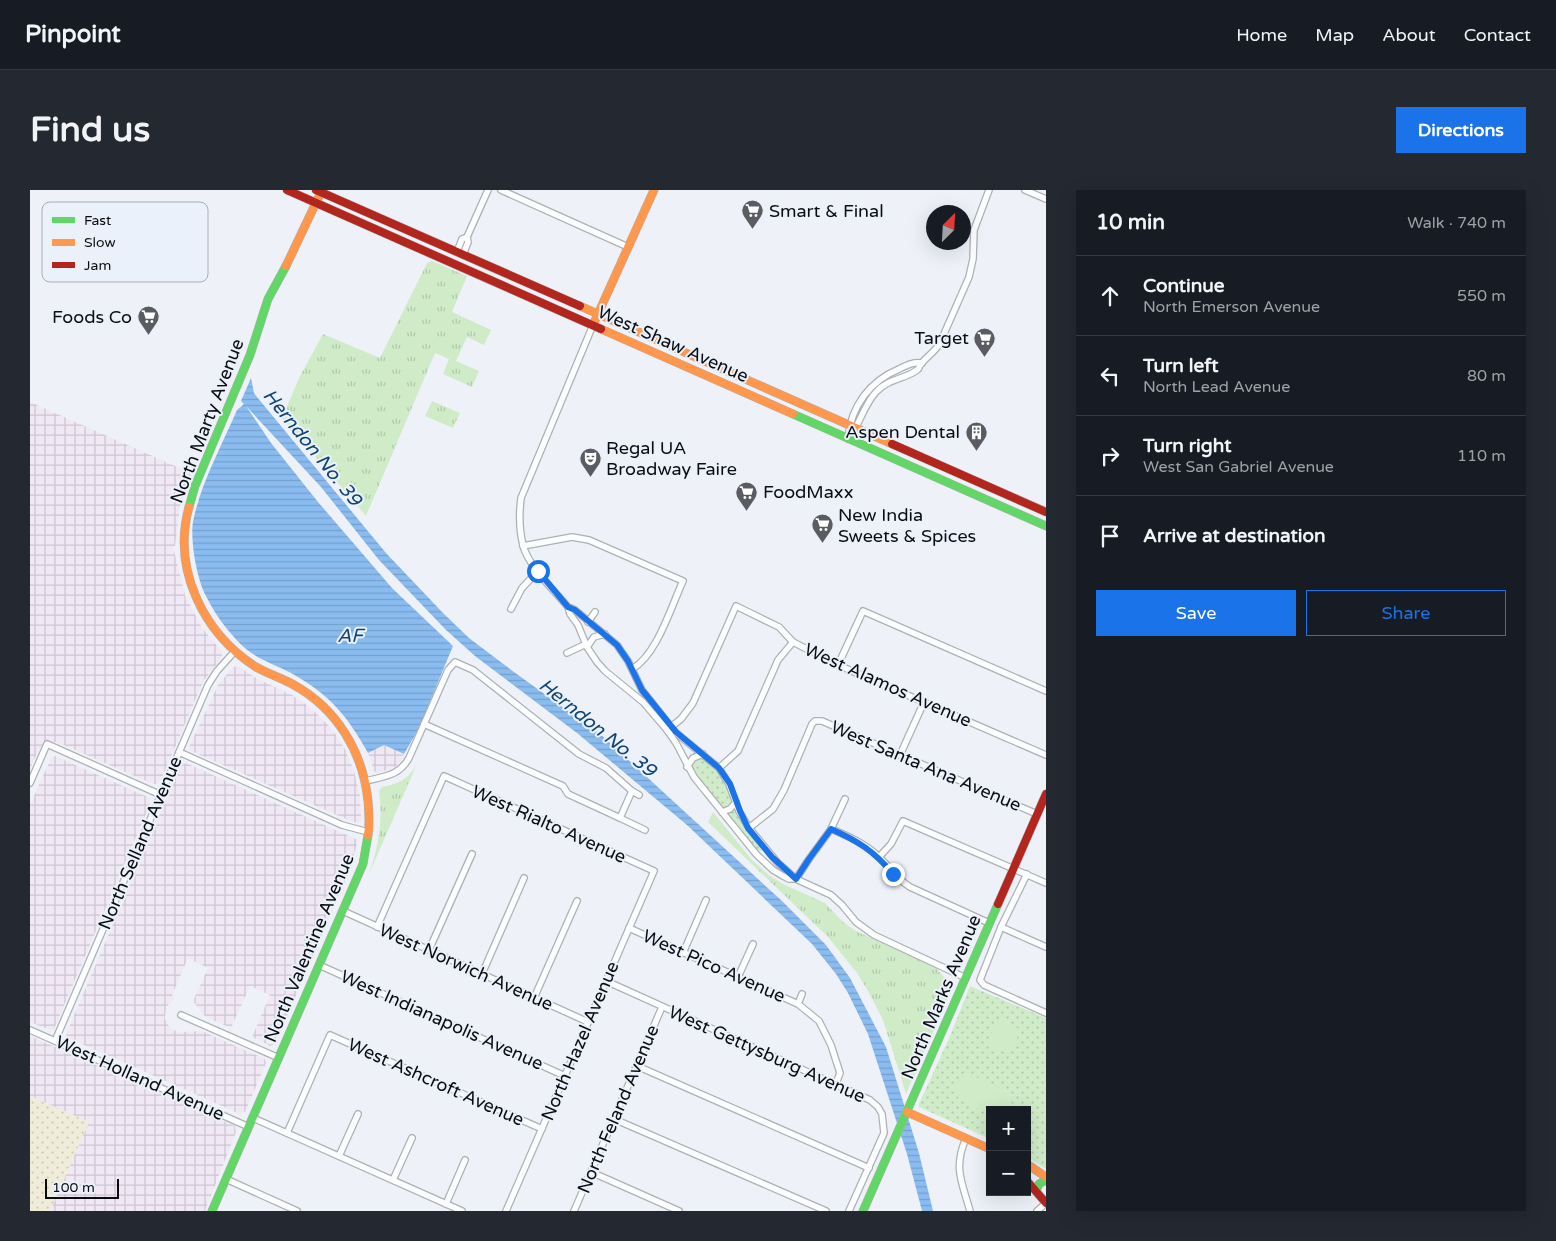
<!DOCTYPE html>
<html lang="en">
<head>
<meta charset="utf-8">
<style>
  body { margin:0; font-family:"Varela Round",sans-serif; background:#242831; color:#f1f3f6 }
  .controls { position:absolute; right:15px; bottom:15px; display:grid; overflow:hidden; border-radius:0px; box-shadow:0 5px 20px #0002 }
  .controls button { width:45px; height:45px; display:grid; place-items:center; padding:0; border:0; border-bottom:1px solid #363941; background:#171b24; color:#f1f3f6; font:25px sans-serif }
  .compass { position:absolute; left:896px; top:15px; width:45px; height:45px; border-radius:50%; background:#171b24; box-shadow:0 5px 20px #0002; rotate:24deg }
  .scale { position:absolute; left:15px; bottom:12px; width:74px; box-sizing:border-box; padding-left:5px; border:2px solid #0b0c10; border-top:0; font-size:14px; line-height:18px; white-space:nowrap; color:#0b0c10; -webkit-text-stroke:4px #ebf1fb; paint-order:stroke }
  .stop { position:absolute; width:15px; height:15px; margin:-11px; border:4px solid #1a73e8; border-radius:50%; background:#fff }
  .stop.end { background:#1a73e8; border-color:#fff; box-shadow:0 1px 5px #0008 }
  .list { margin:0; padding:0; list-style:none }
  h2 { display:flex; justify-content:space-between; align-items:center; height:65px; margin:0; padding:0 20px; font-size:21px }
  h2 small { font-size:16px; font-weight:400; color:#9ea1a6 }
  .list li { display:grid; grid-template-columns:32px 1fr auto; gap:15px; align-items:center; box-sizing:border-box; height:80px; padding:0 20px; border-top:1px solid #363941 }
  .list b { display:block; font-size:19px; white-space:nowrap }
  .list p { margin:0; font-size:16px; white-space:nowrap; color:#9ea1a6 }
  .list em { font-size:16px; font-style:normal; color:#9ea1a6 }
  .actions { display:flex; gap:10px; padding:15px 20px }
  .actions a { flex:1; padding:11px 0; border:1px solid #1a73e8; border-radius:0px; text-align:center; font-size:18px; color:#1a73e8 }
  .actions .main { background:#1a73e8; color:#fff }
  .icon { flex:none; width:28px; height:28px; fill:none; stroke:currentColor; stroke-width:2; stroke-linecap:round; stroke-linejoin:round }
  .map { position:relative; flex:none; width:1016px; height:1021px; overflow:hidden; border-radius:0px }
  header { display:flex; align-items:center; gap:30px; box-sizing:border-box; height:70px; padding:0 25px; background:#171b24; border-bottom:1px solid #363941 }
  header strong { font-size:24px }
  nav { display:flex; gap:28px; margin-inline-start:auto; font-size:18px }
  .intro { display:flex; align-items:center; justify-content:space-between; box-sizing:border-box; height:120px; padding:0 30px }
  h1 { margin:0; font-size:35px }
  .button { padding:12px 22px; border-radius:0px; background:#1a73e8; color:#fff; font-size:18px; font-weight:700 }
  main { display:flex; gap:30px; padding:0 30px }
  aside { flex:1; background:#171b24; border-radius:0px; box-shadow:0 5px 20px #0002 }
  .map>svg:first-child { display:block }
  .industrial { fill:url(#industrial-grid) }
  .grass { fill:url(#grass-tufts) }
  .sand { fill:url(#sand-dots) }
  .park { fill:url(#park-dots) }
  .pitch { fill:#cfebc8 }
  .water { fill:url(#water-rules) }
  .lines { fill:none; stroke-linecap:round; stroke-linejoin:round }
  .street-casing { stroke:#aeb0b4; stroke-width:8 }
  .fast-casing { stroke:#aeb0b4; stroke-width:9 }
  .slow-casing { stroke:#aeb0b4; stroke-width:9 }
  .jam-casing { stroke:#aeb0b4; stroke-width:9 }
  .street { stroke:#fcfdfe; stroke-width:5.5 }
  .fast { stroke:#63d668; stroke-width:8 }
  .slow { stroke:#ff974d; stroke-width:8 }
  .jam { stroke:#b3261e; stroke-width:8 }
  .route { stroke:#1a73e8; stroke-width:6 }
  .labels { text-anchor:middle; stroke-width:4; stroke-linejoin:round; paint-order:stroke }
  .poi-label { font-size:18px; fill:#0b0c10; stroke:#ebf1fb; text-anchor:start }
  .street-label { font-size:18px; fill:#0b0c10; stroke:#ebf1fb }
  .water-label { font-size:19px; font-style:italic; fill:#124472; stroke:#ebf1fb }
  .key { fill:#ebf1fb; stroke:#a8acb4; stroke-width:1 }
  .key-label { font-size:14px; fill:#0b0c10 }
</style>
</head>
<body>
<header>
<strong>Pinpoint</strong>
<nav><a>Home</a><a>Map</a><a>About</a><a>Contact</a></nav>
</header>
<div class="intro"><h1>Find us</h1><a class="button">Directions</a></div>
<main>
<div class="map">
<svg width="1016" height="1021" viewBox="0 0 1016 1021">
  <defs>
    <pattern id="industrial-grid" width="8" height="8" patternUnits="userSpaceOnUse" patternTransform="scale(1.25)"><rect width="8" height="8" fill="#f0e8f5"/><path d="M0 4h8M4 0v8" fill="none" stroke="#ccc6d1"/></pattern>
    <pattern id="grass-tufts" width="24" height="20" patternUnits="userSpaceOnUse" patternTransform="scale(1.25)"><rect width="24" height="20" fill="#cfebc8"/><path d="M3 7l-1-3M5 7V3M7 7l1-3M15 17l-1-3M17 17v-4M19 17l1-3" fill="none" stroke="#b0c8ab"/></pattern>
    <pattern id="sand-dots" width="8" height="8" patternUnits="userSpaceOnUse" patternTransform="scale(1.25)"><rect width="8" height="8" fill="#f0ecda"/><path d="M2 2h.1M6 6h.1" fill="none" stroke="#ccc9ba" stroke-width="1.8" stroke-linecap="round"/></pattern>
    <pattern id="park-dots" width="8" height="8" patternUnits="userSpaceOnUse" patternTransform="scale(1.25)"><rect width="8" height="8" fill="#cfebc8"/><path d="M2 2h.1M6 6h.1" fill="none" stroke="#b0c8ab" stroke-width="1.8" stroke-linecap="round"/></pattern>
    <pattern id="water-rules" width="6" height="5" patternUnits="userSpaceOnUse" patternTransform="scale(1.25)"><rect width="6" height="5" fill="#8abcf0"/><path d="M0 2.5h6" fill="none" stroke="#76a0cd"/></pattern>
  </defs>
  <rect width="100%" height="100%" fill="#eef2f8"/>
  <!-- industrial -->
  <g class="industrial">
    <polygon points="0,212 161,283 150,316 145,356 143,357 156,409 114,426 157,409 172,438 192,462 192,467 173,492 131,590 127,594 123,594 27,552 19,552 12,556 8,561 0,579"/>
    <polygon points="208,476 226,488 262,505 274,513 285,522 302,539 315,559 324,581 330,606 331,630 327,633 318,630 161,561 159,557 188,495 203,477"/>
    <polygon points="354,555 374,564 371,571 364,578 347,583 344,581 338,563"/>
    <polygon points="25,566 120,608 121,612 24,839 20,840 0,832 0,615 21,568"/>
    <polygon points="156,573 328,650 320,680 245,854 240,856 222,847 240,805 220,796 201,838 180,829 174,825 163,811 178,778 158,768 142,805 144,809 136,817 135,829 138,835 143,840 150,842 172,841 235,869 236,873 215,922 210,924 38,848 36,844 151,575"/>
    <polygon points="0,846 205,936 206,942 175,1021 20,1021 59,932 0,906"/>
  </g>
  <!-- grass -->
  <g class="grass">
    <polygon points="402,71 437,86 422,122 461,140 454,155 437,147 426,171 449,181 442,197 413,184 419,169 405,163 336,326 252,228 270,186 293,144 350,168 397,73"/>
    <polygon points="402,211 430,223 423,238 395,226"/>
    <path d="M386,575L383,583L339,684C349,656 353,630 349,601L352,597C367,594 378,590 386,575Z"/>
    <polygon points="683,622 722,670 739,685 753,694 795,713 813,732 826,741 904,776 914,787 922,791 923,795 876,904 853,830 838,801 827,783 798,747 678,632"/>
  </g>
  <!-- sand -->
  <polygon class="sand" points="0,906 59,932 20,1021 0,1021"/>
  <!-- park -->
  <g class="park">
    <path d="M671,567C687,573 697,596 703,610L696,618L693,619L669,590L662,578L665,569Z"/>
    <polygon points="705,617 717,639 732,659 731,661 727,661 696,624"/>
    <polygon points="940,796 1016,828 1016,979 997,967 997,920 960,920 960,949 889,917 889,914 920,846"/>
  </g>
  <!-- pitch -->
  <g class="pitch">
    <path d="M972,831L989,839C989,847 984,861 973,861C968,861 961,855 957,853L966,834Z"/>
    <polygon points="935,882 980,902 980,905 977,914 979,916 977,920 960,920 960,924 929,910 923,894"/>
  </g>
  <!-- water -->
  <path class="water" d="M221,188L224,203L227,207L356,363L413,423L439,448L484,482L570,544L752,711L796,755L820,788L856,857L889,963L903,1021H892L877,964L838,844L818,803L806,784L782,754L657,635L547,543L445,466L416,440L349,370L291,297L216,216L241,253L288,312L362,398L423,456L389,538L374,564L354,555L338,563C317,525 299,504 261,483C248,476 232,471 220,462C203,449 185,425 176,406C167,389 160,351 163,332C170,295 192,255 207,220L214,214L211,211Z"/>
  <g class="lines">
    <defs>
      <g id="street">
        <polyline points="471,0 598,57"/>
        <polyline points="995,0 1016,9"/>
        <polyline points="427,62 432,49 437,47 458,0"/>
        <polyline points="433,65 438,52 437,47"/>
        <path d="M563,135L491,308C489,324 489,339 493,355C498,376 524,400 538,417L545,420L587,455L598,471L612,500L645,542L689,578L699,594L709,621L719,638L748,673L766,689L801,705L812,715L826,732L844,745L936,788"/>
        <path d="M818,248C821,216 840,191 869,179C877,175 883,172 892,173"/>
        <path d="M818,249C830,235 833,216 846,202C859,188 876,189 887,180C891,177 888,177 891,174C897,166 905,162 910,153L939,87L943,69L944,40L959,0"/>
        <path d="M493,356L542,347L559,350L653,391C641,417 627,465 602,479"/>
        <polyline points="538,417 540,424 548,435 557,457 567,472 575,481 613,512 637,540 646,553 664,587 726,664 743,680 753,686 759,689 766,689"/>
        <polyline points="481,419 492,398 508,381"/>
        <polyline points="558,432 565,422"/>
        <polyline points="557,457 564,447 575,444"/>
        <polyline points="537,463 556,454"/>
        <polyline points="808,475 833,421 1016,501"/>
        <polyline points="394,534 533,596 538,604 590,628 602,601"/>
        <polyline points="637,540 651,529 663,513 706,416 749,437 763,452 808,475 1016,565"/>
        <polyline points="149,562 312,635 338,642"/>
        <polyline points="870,565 894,512"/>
        <polyline points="657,577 663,568 673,564"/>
        <polyline points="689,578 708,561 748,470 763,452"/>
        <path d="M336,591C355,586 369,586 379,568L418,480L425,472L443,480L549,564L576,578L602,601L609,605"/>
        <polyline points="0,593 17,554 131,605"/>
        <polyline points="692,622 700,619 706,612"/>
        <polyline points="590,628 615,640"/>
        <polyline points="719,638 743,619 754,600 782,534 785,531 792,531 1007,624"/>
        <path d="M801,639C818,646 836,654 849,667C860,677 867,689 880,697L959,733"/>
        <polyline points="849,667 861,654 873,631 1016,693"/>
        <polyline points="997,684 971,737 950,790 954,795 1016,823"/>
        <polyline points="766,689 779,669 801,639 815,609"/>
        <polyline points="313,721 558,832"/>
        <polyline points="347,737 414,586 624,681 476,1021"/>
        <polyline points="971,737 1016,757"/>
        <polyline points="599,738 768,814 789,831 801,855 810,883 805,896"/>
        <polyline points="399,760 442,664"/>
        <polyline points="653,763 676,710"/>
        <polyline points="289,775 535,886"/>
        <polyline points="452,784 494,688"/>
        <polyline points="708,787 723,754"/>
        <polyline points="576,791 840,910 848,917 852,924 854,943 819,1021"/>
        <polyline points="504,808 547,711"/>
        <polyline points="768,814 772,804"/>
        <polyline points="151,825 249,868"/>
        <polyline points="0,840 219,937"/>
        <polyline points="25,851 178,495 187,481 205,461"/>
        <polyline points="607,876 839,978"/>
        <polyline points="223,928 432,1021"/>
        <polyline points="584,929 796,1021"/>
        <polyline points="257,943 300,845 512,939"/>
        <path d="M936,948C923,978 932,992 940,1021"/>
        <polyline points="309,966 328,924"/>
        <polyline points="561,982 649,1021"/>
        <polyline points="196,989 267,1021"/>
        <polyline points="363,990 382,948"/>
        <polyline points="416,1014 435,970"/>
        <polyline points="544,1021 632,817"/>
        <polyline points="1007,1021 1016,1013"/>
      </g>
      <g id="fast">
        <polyline points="763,224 1016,336"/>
        <polyline points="159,317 165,296 220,165 238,109 256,76"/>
        <polyline points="1006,1001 1009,994 1016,990"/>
        <polyline points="182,1021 333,674 338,645"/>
        <polyline points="833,1021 968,714"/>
      </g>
      <g id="slow">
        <polyline points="256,76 292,0"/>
        <polyline points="550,116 862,254"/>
        <polyline points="563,135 624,0"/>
        <polyline points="571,139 763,224"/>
        <path d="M159,317C142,379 173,443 226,477C238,484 252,488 264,495C307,519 333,562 338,611C339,623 340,633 338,645"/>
        <polyline points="877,922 960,959"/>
        <polyline points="997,974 1016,987"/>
      </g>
      <g id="jam">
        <polyline points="257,0 571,139"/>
        <polyline points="286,0 550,116"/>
        <polyline points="862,254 1016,322"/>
        <polyline points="968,714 1016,604"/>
        <polyline points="997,991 1016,1013"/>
      </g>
    </defs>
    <!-- street casing -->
    <use href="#street" class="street-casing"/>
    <!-- fast casing -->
    <use href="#fast" class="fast-casing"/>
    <!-- slow casing -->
    <use href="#slow" class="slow-casing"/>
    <!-- jam casing -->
    <use href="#jam" class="jam-casing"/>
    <!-- street -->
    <use href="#street" class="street"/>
    <!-- fast -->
    <use href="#fast" class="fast"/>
    <!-- slow -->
    <use href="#slow" class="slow"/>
    <!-- jam -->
    <use href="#jam" class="jam"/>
  </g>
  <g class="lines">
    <!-- route -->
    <path class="route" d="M508,381L538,417L545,420L587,455L598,471L612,500L646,542L689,578L700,594L710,621L718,638L742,667L766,689L779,669L801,639C828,651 844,661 863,684"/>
  </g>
  <!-- icons -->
  <defs>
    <symbol id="supermarket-pin" viewBox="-11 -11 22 30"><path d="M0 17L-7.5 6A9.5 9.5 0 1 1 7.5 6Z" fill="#5a5c61" stroke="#ebf1fb"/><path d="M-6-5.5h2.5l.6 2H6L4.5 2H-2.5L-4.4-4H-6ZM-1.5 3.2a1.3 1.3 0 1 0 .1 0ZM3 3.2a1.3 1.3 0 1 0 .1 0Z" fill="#fff"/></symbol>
    <symbol id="building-pin" viewBox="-11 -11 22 30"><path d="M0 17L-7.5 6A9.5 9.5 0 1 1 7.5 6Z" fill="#5a5c61" stroke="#ebf1fb"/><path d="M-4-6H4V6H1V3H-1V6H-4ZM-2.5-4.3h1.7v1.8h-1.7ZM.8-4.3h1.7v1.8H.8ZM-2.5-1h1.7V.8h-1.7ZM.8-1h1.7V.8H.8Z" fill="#fff"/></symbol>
    <symbol id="theatre-pin" viewBox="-11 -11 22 30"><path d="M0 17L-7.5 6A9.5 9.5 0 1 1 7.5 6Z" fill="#5a5c61" stroke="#ebf1fb"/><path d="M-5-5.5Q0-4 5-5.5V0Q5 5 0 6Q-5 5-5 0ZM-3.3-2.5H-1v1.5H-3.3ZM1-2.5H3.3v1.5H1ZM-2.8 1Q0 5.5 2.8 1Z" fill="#fff"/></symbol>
  </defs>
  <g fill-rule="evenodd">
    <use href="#supermarket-pin" x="710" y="8" width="25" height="34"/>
    <use href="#supermarket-pin" x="106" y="114" width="25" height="34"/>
    <use href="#supermarket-pin" x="942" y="136" width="25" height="34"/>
    <use href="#building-pin" x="934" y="230" width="25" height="34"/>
    <use href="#theatre-pin" x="548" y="256" width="25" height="34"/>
    <use href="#supermarket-pin" x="704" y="290" width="25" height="34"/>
    <use href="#supermarket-pin" x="780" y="322" width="25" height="34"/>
  </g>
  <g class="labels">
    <!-- poi labels -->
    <g class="poi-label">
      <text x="739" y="27">Smart &amp; Final</text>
      <text x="102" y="133" text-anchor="end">Foods Co</text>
      <text x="939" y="154" text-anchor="end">Target</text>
      <text x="930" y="248" text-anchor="end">Aspen Dental</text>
      <text x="576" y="264">Regal UA<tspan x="576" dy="21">Broadway Faire</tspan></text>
      <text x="733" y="308">FoodMaxx</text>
      <text x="808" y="331">New India<tspan x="808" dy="21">Sweets &amp; Spices</tspan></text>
    </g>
    <!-- street labels -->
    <g class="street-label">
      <text transform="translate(643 154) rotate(24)" y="6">West Shaw Avenue</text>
      <text transform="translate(177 231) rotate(-69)" y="6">North Marty Avenue</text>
      <text transform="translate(858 495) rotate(24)" y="6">West Alamos Avenue</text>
      <text transform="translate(896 576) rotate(23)" y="6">West Santa Ana Avenue</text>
      <text transform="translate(519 634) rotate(24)" y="6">West Rialto Avenue</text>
      <text transform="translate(110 653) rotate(-67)" y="6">North Selland Avenue</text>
      <text transform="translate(279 758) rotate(-67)" y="6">North Valentine Avenue</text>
      <text transform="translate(684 776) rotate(24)" y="6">West Pico Avenue</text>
      <text transform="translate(436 777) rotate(24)" y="6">West Norwich Avenue</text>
      <text transform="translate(911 807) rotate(-67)" y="6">North Marks Avenue</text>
      <text transform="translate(412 830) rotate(24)" y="6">West Indianapolis Avenue</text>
      <text transform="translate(550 851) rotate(-67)" y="6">North Hazel Avenue</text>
      <text transform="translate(737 864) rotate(24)" y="6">West Gettysburg Avenue</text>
      <text transform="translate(110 888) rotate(24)" y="6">West Holland Avenue</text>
      <text transform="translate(406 892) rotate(24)" y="6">West Ashcroft Avenue</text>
      <text transform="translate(588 919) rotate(-67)" y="6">North Feland Avenue</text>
    </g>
    <!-- water labels -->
    <g class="water-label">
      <text transform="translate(283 257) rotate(51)" y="7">Herndon No. 39</text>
      <text x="320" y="452">AF</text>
      <text transform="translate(568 537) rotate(39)" y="7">Herndon No. 39</text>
    </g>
  </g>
  <!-- legend -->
  <rect x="12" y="12" width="166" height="80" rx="8" class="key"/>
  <rect x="22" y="27" width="23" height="6" fill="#63d668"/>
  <rect x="22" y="49" width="23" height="7" fill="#ff974d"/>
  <rect x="22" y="72" width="23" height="6" fill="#b3261e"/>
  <g class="key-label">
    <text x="54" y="35">Fast</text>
    <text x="54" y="57">Slow</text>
    <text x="54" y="80">Jam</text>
  </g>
</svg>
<div class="controls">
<button>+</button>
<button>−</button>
</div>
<svg class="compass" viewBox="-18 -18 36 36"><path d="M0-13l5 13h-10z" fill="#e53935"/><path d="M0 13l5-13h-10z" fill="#9ea1a6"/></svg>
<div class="scale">100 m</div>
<div class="stop" style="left:508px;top:381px"></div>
<div class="stop end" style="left:863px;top:684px"></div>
</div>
<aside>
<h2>10 min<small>Walk · 740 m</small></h2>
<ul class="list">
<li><svg class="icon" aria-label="ahead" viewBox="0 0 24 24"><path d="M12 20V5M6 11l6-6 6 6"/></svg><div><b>Continue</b><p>North Emerson Avenue</p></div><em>550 m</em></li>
<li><svg class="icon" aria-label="left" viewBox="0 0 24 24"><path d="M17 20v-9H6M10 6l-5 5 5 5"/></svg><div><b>Turn left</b><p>North Lead Avenue</p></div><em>80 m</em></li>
<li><svg class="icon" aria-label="right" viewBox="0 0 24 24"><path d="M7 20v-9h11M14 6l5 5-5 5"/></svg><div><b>Turn right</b><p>West San Gabriel Avenue</p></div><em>110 m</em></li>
<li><svg class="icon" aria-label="arrive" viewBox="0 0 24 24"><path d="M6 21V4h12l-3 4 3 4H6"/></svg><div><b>Arrive at destination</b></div></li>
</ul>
<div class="actions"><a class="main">Save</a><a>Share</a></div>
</aside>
</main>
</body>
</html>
